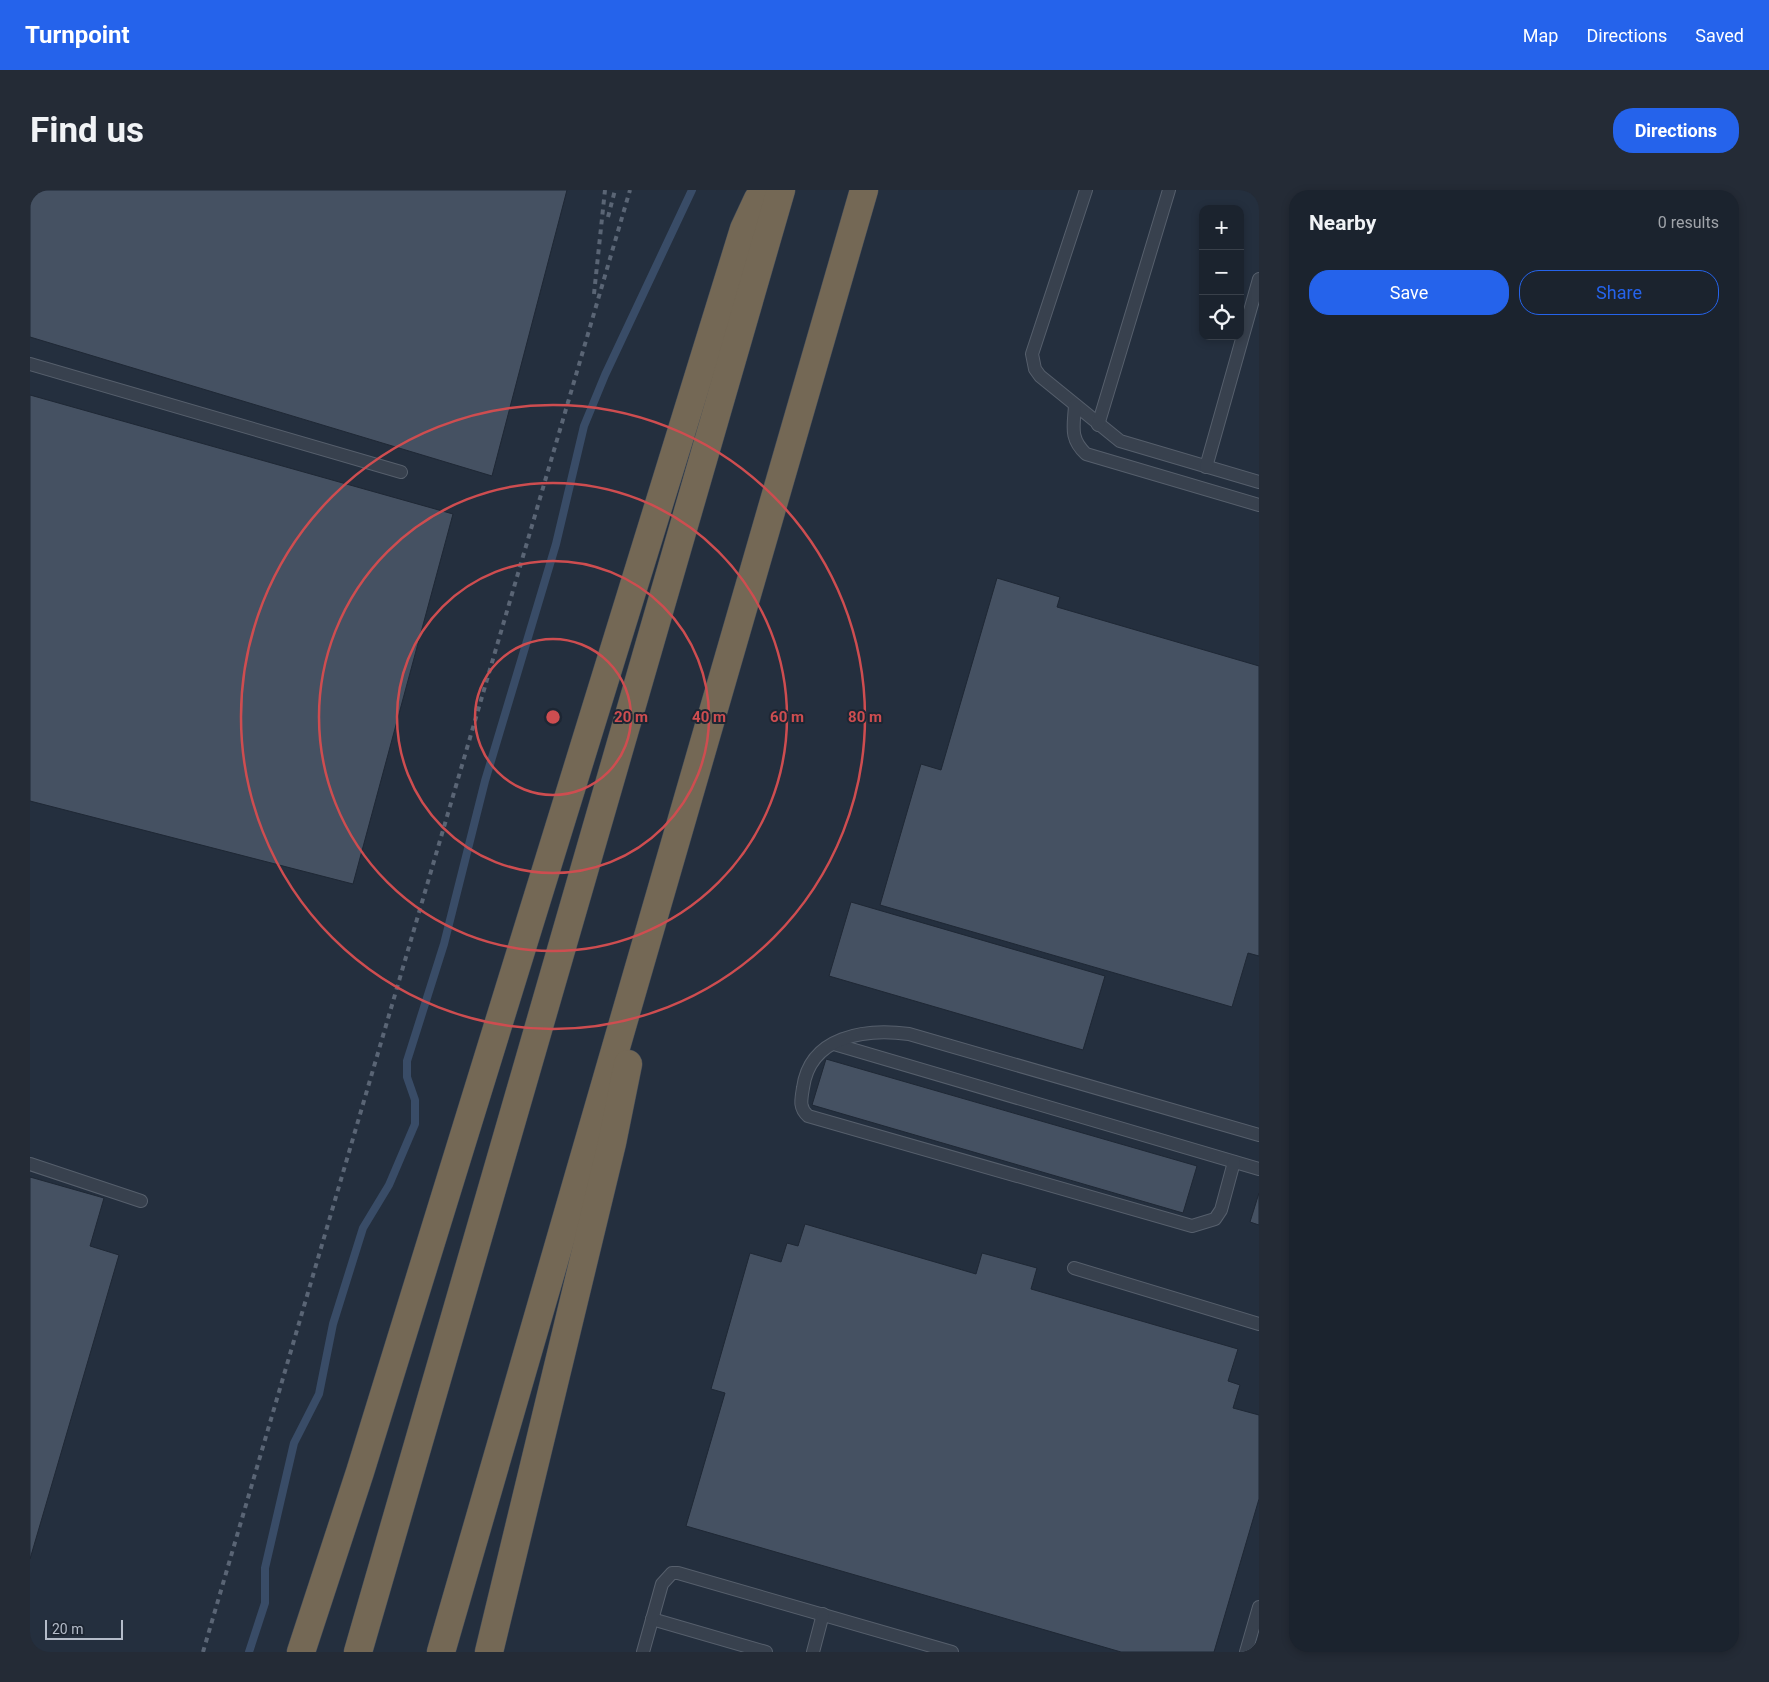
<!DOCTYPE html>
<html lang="en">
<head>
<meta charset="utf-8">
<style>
  body { margin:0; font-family:Roboto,sans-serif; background:#242b36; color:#f1f3f6 }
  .controls { position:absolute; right:15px; top:15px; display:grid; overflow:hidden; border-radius:10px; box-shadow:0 2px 8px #0003 }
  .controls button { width:45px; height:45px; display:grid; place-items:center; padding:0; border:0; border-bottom:1px solid #39404a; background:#1b232e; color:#f1f3f6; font:25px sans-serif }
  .scale { position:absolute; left:15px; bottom:12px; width:78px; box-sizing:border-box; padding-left:5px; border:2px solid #b4bcc9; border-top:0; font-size:14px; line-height:18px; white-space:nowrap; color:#b4bcc9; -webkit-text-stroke:4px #1d2633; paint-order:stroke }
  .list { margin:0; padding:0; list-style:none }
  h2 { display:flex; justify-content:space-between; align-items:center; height:65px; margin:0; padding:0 20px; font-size:21px }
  h2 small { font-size:16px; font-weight:400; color:#a0a4aa }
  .actions { display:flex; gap:10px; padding:15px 20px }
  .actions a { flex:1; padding:11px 0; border:1px solid #2563eb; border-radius:20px; text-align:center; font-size:18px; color:#2563eb }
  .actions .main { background:#2563eb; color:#fff }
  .icon { flex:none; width:28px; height:28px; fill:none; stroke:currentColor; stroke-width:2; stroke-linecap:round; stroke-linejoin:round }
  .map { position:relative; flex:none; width:1229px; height:1462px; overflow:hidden; border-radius:20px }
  header { display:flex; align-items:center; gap:30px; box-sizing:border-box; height:70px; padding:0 25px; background:#2563eb; color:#fff }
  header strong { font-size:24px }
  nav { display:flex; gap:28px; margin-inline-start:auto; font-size:18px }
  .intro { display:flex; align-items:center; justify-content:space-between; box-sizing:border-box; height:120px; padding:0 30px }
  h1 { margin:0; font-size:35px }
  .button { padding:12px 22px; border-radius:20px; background:#2563eb; color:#fff; font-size:18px; font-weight:700 }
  main { display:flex; gap:30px; padding:0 30px }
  aside { flex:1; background:#1b232e; border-radius:20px; box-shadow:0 2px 8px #0003 }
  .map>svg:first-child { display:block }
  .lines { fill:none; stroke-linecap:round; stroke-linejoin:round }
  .stream { stroke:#394c67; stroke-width:8 }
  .building { fill:#455162; stroke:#1f2835 }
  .service-casing { stroke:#565f6c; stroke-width:14 }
  .motorway-casing { stroke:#434c59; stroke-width:29 }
  .service { stroke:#38414e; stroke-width:12 }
  .motorway { stroke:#746855; stroke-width:28 }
  .rail { stroke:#5a6575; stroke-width:4; stroke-dasharray:5 5; stroke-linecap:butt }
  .ring { fill:none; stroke:#ce4d50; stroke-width:2.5 }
  .centre { fill:#ce4d50; stroke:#1d2633; stroke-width:2.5 }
  .ring-label { font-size:15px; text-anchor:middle; font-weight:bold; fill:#ce4d50; stroke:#1d2633; stroke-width:4; stroke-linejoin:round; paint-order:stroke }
</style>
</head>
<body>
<header>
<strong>Turnpoint</strong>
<nav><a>Map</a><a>Directions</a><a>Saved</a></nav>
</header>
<div class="intro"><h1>Find us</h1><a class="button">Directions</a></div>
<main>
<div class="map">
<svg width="1229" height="1462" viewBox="0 0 1229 1462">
  <rect width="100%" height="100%" fill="#242f3e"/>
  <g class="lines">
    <!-- stream -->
    <polyline class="stream" points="219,1462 235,1413 235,1378 264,1253 289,1204 303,1134 333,1038 359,995 385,934 385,910 377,887 377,871 414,754 455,591 526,354 554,236 575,185 662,0"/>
  </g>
  <!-- building -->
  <g class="building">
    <polygon points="0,0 537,0 462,286 0,147"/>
    <polygon points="0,205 423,324 323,694 0,611"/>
    <polygon points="967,388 1030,407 1027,417 1229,476 1229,766 1218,763 1202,817 850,715 891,574 911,580"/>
    <polygon points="821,712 1075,786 1053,860 799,786"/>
    <polygon points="796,869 1167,976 1153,1023 782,915"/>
    <polygon points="0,987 74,1008 60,1056 89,1065 0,1369"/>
    <polygon points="1229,1003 1229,1035 1220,1032"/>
    <polygon points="775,1034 946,1084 952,1063 1007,1078 1001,1099 1208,1159 1198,1191 1210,1195 1203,1218 1229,1225 1229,1309 1184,1462 1091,1462 656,1336 695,1203 681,1199 720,1063 751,1072 757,1053 768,1056"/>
  </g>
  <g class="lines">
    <defs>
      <g id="service">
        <polyline points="1056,0 1002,164 1005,179 1010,186 1090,251 1229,292"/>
        <polyline points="0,174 371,282"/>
        <path d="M1045,215C1044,236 1039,248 1056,264L1229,315"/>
        <polyline points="1068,235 1139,0"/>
        <polyline points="1176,277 1229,89"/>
        <polyline points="804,854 1229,979"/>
        <path d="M1204,972L1191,1020L1185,1029L1162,1036L778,926C769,918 771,910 773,898C780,846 835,838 879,844L1229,945"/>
        <polyline points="0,974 111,1011"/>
        <polyline points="1044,1078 1229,1134"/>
        <polyline points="622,1429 736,1462"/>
        <polyline points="613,1462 632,1394 642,1383 648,1383 922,1462"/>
        <polyline points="783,1462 793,1424"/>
        <polyline points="1216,1462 1229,1417"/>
      </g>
      <g id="motorway">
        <polyline points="271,1462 330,1282 714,39 728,9 737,0"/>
        <polyline points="328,1462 751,0"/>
        <polyline points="411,1462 834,0"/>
        <polyline points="459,1462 582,953 598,874"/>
      </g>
    </defs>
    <!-- service casing -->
    <use href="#service" class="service-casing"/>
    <!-- motorway casing -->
    <use href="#motorway" class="motorway-casing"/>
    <!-- service -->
    <use href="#service" class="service"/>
    <!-- motorway -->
    <use href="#motorway" class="motorway"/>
    <!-- rail -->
    <g class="rail">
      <polyline points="578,27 585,0"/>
      <polyline points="564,104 575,0"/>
      <polyline points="173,1462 600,0"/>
    </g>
  </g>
  <!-- distance rings -->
  <g class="ring">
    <circle cx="523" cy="527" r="78"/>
    <circle cx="523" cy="527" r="156"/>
    <circle cx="523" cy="527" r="234"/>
    <circle cx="523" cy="527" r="312"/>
  </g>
  <circle cx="523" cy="527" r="8" class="centre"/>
  <g class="ring-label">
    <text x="601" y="532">20 m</text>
    <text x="679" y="532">40 m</text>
    <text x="757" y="532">60 m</text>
    <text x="835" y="532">80 m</text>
  </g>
</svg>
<div class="controls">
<button>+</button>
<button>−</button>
<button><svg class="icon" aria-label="locate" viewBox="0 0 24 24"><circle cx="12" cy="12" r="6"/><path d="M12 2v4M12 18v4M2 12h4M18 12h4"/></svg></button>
</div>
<div class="scale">20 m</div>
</div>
<aside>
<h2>Nearby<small>0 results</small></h2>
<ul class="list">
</ul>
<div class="actions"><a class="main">Save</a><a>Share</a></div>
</aside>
</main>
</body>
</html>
